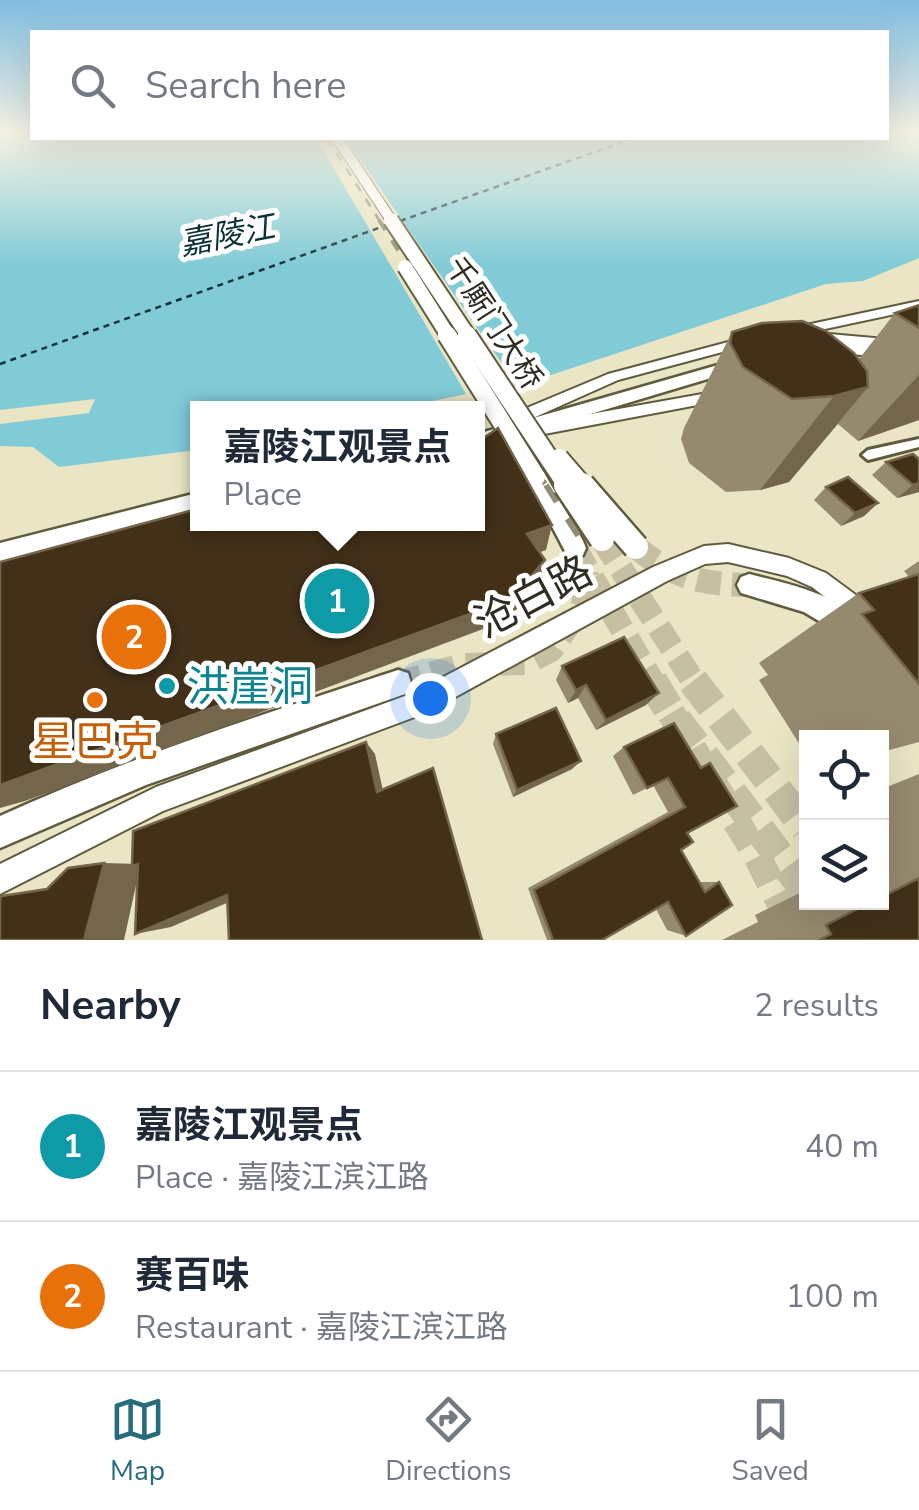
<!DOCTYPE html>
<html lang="en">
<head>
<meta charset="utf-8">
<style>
  body { margin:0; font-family:"Nunito Sans","Noto Sans SC",sans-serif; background:#f2f2f3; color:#1f2937 }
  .controls { position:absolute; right:30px; bottom:30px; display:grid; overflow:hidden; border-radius:0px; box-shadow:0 10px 40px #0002 }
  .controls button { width:90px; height:90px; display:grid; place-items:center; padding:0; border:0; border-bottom:2px solid #e0e1e3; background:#fff; color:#1f2937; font:50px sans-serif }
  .you { position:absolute; left:430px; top:698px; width:35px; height:35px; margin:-25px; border:8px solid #fff; border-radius:50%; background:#1a73e8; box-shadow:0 0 0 15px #1a73e833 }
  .badge { display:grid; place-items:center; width:65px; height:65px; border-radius:50%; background:#276c7b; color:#fff; font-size:32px; font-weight:700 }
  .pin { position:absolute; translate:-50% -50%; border:5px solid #fff; box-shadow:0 2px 10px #0006 }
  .popup { position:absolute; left:190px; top:401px; width:295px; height:130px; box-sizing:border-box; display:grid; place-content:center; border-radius:0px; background:#fff; filter:drop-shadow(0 2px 8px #0005); font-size:32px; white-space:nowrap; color:#747a83 }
  .popup b { font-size:38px; color:#1f2937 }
  .popup::after { content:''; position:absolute; left:50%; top:100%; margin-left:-20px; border:20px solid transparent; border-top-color:#fff }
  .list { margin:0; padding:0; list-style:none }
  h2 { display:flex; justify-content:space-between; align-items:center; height:130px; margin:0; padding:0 40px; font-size:42px }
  h2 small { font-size:32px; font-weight:400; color:#747a83 }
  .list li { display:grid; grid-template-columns:65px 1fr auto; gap:30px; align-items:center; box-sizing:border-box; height:150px; padding:0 40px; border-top:2px solid #e0e1e3 }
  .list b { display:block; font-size:38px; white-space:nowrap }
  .list p { margin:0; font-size:32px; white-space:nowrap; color:#747a83 }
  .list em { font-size:32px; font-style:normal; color:#747a83 }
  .icon { flex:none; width:55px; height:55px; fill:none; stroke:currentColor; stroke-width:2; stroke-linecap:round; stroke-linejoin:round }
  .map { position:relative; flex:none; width:919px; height:940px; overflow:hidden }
  .search { position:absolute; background:#fff; box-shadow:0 10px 40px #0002; left:30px; right:30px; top:30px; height:110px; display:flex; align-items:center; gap:25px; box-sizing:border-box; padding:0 35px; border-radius:0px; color:#747a83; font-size:38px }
  .sheet { height:430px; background:#fff }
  nav { display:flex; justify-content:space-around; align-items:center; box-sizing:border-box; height:140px; border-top:2px solid #e0e1e3; background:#fff; font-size:28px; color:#747a83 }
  nav a { display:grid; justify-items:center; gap:5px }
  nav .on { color:#276c7b }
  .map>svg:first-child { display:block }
  .water { fill:#81cbd7 }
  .pier { fill:#eae5c4 }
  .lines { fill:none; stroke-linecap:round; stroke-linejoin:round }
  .ferry { stroke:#0c3237; stroke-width:2.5; stroke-dasharray:6 5; stroke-linecap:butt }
  .secondary-tunnel { stroke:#c5c0a3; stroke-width:28; stroke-dasharray:28 14; stroke-linecap:butt }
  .primary-tunnel-far1 { stroke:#c5c0a3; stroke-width:24; stroke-dasharray:24 11; stroke-linecap:butt }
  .primary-tunnel { stroke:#c5c0a3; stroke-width:31; stroke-dasharray:31 15; stroke-linecap:butt }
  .minor-casing { stroke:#605b3e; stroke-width:6 }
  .secondary-casing { stroke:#605b3e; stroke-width:4 }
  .primary-casing { stroke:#605b3e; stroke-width:5 }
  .minor { fill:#fff; fill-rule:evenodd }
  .secondary { fill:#fff; fill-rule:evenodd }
  .primary { fill:#fff; fill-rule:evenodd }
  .rail-far3 { stroke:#908c75; stroke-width:2.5; stroke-dasharray:9 9; stroke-linecap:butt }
  .rail-far2 { stroke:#908c75; stroke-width:4; stroke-dasharray:12 12; stroke-linecap:butt }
  .rail-far1 { stroke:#908c75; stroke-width:5; stroke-dasharray:16 16; stroke-linecap:butt }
  .rail { stroke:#908c75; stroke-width:6; stroke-dasharray:20 20; stroke-linecap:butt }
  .primary-bridge-far3-casing { stroke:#605b3e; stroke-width:12; stroke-linecap:butt }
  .primary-bridge-far2-casing { stroke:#605b3e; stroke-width:18; stroke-linecap:butt }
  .primary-bridge-far1-casing { stroke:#605b3e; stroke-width:22; stroke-linecap:butt }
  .primary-bridge-casing { stroke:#605b3e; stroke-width:29; stroke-linecap:butt }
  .primary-bridge-far3 { stroke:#fff; stroke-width:10 }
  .primary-bridge-far2 { stroke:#fff; stroke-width:14 }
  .primary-bridge-far1 { stroke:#fff; stroke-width:18 }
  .primary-bridge { stroke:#fff; stroke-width:24 }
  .wall { fill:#968a6e }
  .shaded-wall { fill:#74664c }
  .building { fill:#423019; stroke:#74664c; stroke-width:2.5 }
  .culture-dot { fill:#0f9aa8; stroke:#fff; stroke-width:4 }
  .food-dot { fill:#e8710a; stroke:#fff; stroke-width:4 }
  .labels { text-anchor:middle; stroke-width:10; stroke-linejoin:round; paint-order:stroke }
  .far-street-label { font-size:30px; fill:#2f2d21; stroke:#fff }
  .far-water-label { font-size:32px; font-style:italic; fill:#0c3237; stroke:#fff }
  .near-street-label { font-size:42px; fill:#2f2d21; stroke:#fff }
  .near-culture-label { font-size:42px; fill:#0d838f; stroke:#fff; text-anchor:start }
  .near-food-label { font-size:42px; fill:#c56008; stroke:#fff }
</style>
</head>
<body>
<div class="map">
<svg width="919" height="940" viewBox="0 0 919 940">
  <rect width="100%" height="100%" fill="#eae5c4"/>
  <!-- water -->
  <polygon class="water" points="0,134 919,134 919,258 863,281 826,284 536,380 398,408 197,408 197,450 59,467 33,447 0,446"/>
  <!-- pier -->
  <g class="pier">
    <polygon points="316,138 345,138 519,388 469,399"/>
    <polygon points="95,399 89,413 0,424 0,410"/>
  </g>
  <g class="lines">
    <!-- ferry -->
    <g class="ferry">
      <polyline points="400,221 634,138"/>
      <polyline points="0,364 387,225"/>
    </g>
    <!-- secondary-tunnel -->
    <polyline class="secondary-tunnel" points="671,713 756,854 799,940"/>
    <!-- primary-tunnel-far1 -->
    <g class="primary-tunnel-far1">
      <polyline points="602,539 695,684"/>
      <path d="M636,547C673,578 702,584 749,585"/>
      <polyline points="575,548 654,684"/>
      <polyline points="398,683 463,665 526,663 551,650 583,605 587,571"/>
    </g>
    <!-- primary-tunnel -->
    <g class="primary-tunnel">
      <polyline points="652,681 671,713 806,891"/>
      <polyline points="693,681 806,828"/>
      <polyline points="398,683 405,681"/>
    </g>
    <defs>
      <polygon id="minor" points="919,439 919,447 868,460 862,455 868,450"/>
      <g id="secondary">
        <polygon points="919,301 919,309 792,336 785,332 792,328"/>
        <polygon points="747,337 752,338 752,344 618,380 522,423 516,425 508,419 510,415 608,374"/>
        <polygon points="719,391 724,392 727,396 724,400 518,439 510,433 518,427"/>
        <polygon points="728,544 789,558 826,573 872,607 875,614 872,621 864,624 856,621 812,587 787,576 728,562 705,564 667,581 428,712 163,811 0,894 0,864 156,787 413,693 653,567 704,546"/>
      </g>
      <g id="primary">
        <polygon points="725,363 731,364 731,372 477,448 477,434"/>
        <polygon points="536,469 543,471 583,541 586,548 583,555 575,558 567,555 526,477 529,471"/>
        <polygon points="197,493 197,511 0,563 0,543"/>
        <path d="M749,574C780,582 848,595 862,627L858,636L849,639L804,612L741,593L737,585L741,577Z"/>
        <path d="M398,670L408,673L411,683L408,693L146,785L0,848V816C129,757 264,714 398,670Z"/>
      </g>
    </defs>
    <!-- minor casing -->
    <use href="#minor" class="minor-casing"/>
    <!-- secondary casing -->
    <use href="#secondary" class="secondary-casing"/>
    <!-- primary casing -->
    <use href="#primary" class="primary-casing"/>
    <!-- minor -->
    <use href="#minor" class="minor"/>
    <!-- secondary -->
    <use href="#secondary" class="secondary"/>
    <!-- primary -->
    <use href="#primary" class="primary"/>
    <!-- rail-far3 -->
    <polyline class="rail-far3" points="327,138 381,223"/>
    <!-- rail-far2 -->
    <polyline class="rail-far2" points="379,220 453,337"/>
    <!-- rail-far1 -->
    <polyline class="rail-far1" points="451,335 547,487"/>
    <!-- rail -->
    <polyline class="rail" points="546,485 579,537"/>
    <defs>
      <polyline id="primary-bridge-far3" points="337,138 393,223"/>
      <g id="primary-bridge-far2">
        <polyline points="391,220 469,337"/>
        <polyline points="405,267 449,337"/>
      </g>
      <g id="primary-bridge-far1">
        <polyline points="447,335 536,477"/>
        <polyline points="467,335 568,487"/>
        <polyline points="817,342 919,351"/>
        <polyline points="559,458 584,487"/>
      </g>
      <g id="primary-bridge">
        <polyline points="566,485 602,539"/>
        <polyline points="582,485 636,547"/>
      </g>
    </defs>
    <!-- primary-bridge-far3 casing -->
    <use href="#primary-bridge-far3" class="primary-bridge-far3-casing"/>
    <!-- primary-bridge-far2 casing -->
    <use href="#primary-bridge-far2" class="primary-bridge-far2-casing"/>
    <!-- primary-bridge-far1 casing -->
    <use href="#primary-bridge-far1" class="primary-bridge-far1-casing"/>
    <!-- primary-bridge casing -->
    <use href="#primary-bridge" class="primary-bridge-casing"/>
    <!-- primary-bridge-far3 -->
    <use href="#primary-bridge-far3" class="primary-bridge-far3"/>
    <!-- primary-bridge-far2 -->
    <use href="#primary-bridge-far2" class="primary-bridge-far2"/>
    <!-- primary-bridge-far1 -->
    <use href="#primary-bridge-far1" class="primary-bridge-far1"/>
    <!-- primary-bridge -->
    <use href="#primary-bridge" class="primary-bridge"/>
  </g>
  <!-- wall -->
  <g class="wall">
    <polygon points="919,305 919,420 858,441 838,424 789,482 760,490 726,492 689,463 681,439 684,428 732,332 859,359 895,313"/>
    <polygon points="886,462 919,492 897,498 872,475"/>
    <polygon points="826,487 878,503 864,516 841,526 814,500"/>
    <polygon points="919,561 919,742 882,752 882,738 806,738 806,753 805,753 759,680 768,675 759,663 859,593 909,577 904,571"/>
    <polygon points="562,666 646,705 596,730 578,698 568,703 556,680"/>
    <polygon points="674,723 687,833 681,850 699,882 719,882 686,936 667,930 656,909 602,940 547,940 528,888 668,812 653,785 633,795 613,756 624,747"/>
    <polygon points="496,734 572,769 513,797 493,744"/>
    <polygon points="919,774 919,940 722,940 758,922 755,915 806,890 806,902 882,902 882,854 883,853 882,850 882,789"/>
  </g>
  <!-- shaded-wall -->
  <g class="shaded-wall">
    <polygon points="919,375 919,420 858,441"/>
    <polygon points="868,387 789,482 760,490 834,396"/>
    <polygon points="919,483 919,492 897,498 913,485"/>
    <polygon points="878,503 864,516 841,526 855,513"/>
    <polygon points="552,525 546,550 522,559 527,534"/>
    <polygon points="545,560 539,584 507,620 25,801 0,808 0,785"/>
    <polygon points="586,685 578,698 568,703 576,690"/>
    <polygon points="659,693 646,705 596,730 606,720"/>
    <polygon points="366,742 375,754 385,800 377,792"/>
    <polygon points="581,761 572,769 513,797 517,790"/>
    <polygon points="104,863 172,865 140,867 124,940 84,940"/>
    <polygon points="252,892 171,927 135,934 227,895"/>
  </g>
  <!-- building -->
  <g class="building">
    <polygon points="919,305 919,328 895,313"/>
    <polygon points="802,321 826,331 854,353 867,371 868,387 834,396 792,399 743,367 730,343 732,332 762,323"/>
    <polygon points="498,428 552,525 527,534 545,560 511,599 0,785 0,562 197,509 197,524 477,524 477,436 485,437"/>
    <polygon points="913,454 919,459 919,483 913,485 886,462"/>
    <polygon points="848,477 878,503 855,513 826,487"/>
    <polygon points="919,574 919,684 862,614 874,610 859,593"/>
    <polygon points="624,637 659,693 606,720 586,685 576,690 562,666"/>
    <polygon points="556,708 581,761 517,790 496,734"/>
    <polygon points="674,723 701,768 710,763 737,806 687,833 693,842 681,850 705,892 719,882 732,905 686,936 668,902 602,940 553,940 534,890 685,807 668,778 647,788 624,747"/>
    <polygon points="366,742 377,792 433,768 482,940 229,940 227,895 135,934 138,864 132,866 133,831"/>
    <polygon points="104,863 84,940 0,940 0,898 2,896 47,889 68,868"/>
    <polygon points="919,878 919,940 819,940 831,934 826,925 871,902 882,902 882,897"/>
  </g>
  <!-- sky -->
  <linearGradient id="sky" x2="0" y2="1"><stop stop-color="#7fbde1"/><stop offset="0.5" stop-color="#f6f3e4"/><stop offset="1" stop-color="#f6f3e4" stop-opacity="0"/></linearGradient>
  <rect width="919" height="266" fill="url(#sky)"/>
  <!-- markers -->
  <circle class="culture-dot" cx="167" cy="686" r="10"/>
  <circle class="food-dot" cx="95" cy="700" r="10"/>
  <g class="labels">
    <!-- far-street labels -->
    <g class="far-street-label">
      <text transform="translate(494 323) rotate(57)" y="10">千厮门大桥</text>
    </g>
    <!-- far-water labels -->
    <g class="far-water-label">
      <text transform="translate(227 235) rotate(-11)" y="11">嘉陵江</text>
    </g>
    <!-- near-street labels -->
    <g class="near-street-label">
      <text transform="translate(533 596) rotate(-28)" y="15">沧白路</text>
    </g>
    <!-- near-culture labels -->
    <g class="near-culture-label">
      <text x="187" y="701">洪崖洞</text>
    </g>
    <!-- near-food labels -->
    <g class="near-food-label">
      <text x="95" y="756">星巴克</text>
    </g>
  </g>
</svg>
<div class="controls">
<button><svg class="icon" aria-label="locate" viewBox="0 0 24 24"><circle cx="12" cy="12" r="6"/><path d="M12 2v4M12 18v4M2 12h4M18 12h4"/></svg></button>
<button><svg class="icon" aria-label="layers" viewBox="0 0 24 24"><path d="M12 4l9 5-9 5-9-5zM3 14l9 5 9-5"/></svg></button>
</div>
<div class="you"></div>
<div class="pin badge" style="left:337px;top:601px;background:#0f9aa8">1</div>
<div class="popup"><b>嘉陵江观景点</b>Place</div>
<div class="pin badge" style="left:134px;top:637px;background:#e8710a">2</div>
<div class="search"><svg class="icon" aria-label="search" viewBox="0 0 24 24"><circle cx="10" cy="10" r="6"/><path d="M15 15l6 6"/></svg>Search here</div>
</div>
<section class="sheet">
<h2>Nearby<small>2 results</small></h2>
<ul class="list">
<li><span class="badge" style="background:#0f9aa8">1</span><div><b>嘉陵江观景点</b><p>Place · 嘉陵江滨江路</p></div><em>40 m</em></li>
<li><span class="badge" style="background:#e8710a">2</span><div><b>赛百味</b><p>Restaurant · 嘉陵江滨江路</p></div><em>100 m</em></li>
</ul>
</section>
<nav>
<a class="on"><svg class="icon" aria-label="map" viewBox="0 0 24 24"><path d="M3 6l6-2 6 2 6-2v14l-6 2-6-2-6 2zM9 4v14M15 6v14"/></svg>Map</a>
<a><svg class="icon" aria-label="directions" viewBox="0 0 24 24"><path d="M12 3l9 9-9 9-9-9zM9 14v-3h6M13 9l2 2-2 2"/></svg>Directions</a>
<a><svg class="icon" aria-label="saved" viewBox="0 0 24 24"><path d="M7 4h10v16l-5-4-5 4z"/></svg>Saved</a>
</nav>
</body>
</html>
